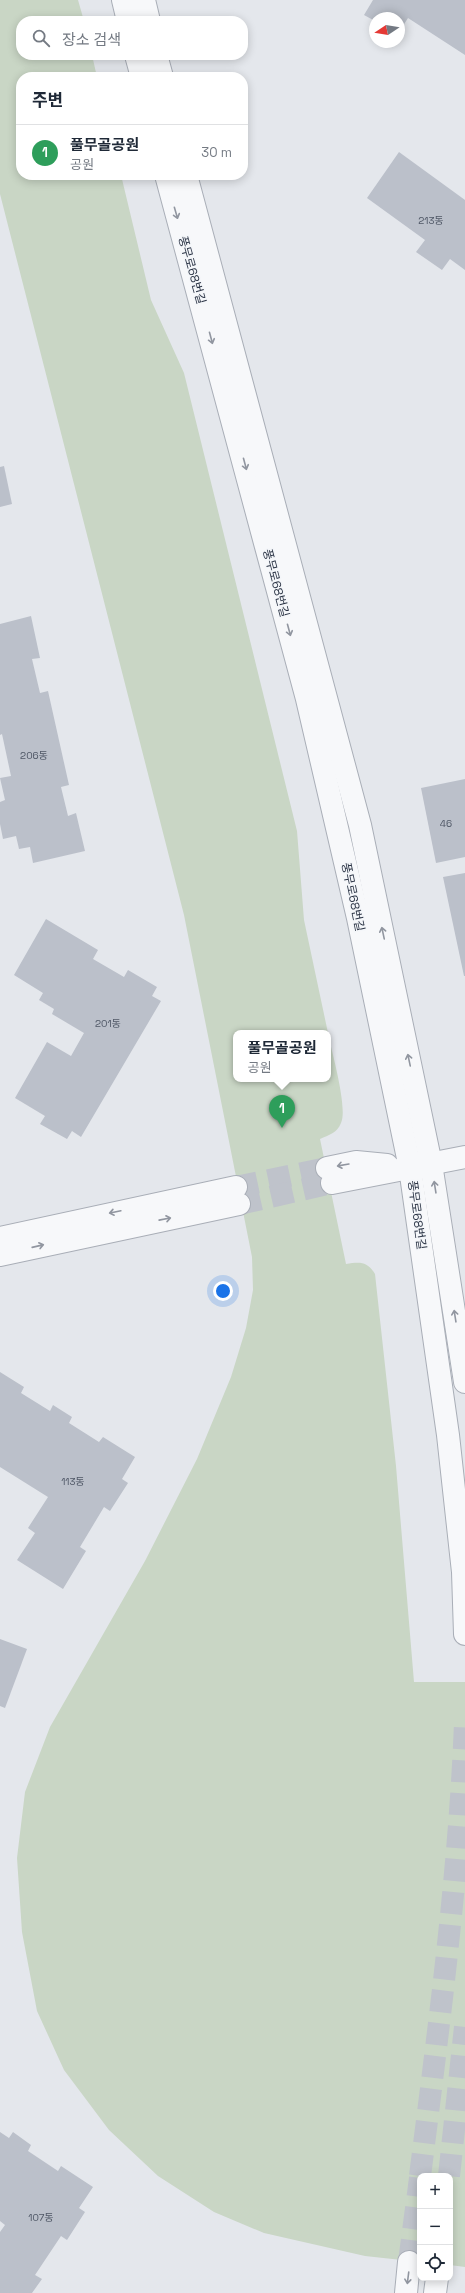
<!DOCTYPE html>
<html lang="ko">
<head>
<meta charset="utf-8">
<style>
  body { margin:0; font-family:"Space Grotesk","Noto Sans KR",sans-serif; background:#f6f6f7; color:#1f2937 }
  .controls { position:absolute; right:12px; bottom:12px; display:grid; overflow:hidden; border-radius:8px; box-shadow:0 2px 10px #0003 }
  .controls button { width:36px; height:36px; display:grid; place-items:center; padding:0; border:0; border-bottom:1px solid #e0e1e3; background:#fff; color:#1f2937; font:20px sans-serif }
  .compass { position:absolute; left:369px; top:12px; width:36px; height:36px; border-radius:50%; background:#fff; box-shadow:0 2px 10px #0003; rotate:258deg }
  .you { position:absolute; left:223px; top:1291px; width:14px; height:14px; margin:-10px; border:3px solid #fff; border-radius:50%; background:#1a73e8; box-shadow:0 0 0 6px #1a73e833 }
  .badge { display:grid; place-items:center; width:26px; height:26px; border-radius:50%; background:#ea580c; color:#fff; font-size:13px; font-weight:700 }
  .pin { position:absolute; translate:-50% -33px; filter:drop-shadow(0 1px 2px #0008) }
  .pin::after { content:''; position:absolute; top:21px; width:14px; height:12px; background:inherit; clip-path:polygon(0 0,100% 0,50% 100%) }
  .popup { position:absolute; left:233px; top:1030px; width:98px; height:52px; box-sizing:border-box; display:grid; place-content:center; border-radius:8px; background:#fff; filter:drop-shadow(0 1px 3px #0005); font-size:13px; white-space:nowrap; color:#747a83 }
  .popup b { font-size:15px; color:#1f2937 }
  .popup::after { content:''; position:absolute; left:50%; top:100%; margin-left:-8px; border:8px solid transparent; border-top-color:#fff }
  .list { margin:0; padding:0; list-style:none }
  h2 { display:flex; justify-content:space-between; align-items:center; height:52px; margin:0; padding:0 16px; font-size:17px }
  h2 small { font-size:13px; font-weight:400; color:#747a83 }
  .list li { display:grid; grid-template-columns:26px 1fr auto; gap:12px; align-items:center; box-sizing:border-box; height:56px; padding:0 16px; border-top:1px solid #e0e1e3 }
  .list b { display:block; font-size:15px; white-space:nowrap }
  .list p { margin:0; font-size:13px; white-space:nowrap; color:#747a83 }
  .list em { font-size:13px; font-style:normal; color:#747a83 }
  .icon { flex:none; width:22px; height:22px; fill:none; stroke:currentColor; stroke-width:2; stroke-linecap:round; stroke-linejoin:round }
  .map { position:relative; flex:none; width:465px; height:2293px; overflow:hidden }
  .search { position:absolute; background:#fff; box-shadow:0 2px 10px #0003; left:16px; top:16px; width:232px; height:44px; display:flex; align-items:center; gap:10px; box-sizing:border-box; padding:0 14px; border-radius:16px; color:#747a83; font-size:15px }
  .panel { position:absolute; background:#fff; box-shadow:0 2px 10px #0003; left:16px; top:72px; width:232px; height:108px; border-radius:16px }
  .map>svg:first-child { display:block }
  .green { fill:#c9d6c5 }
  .building { fill:#bbc0ca }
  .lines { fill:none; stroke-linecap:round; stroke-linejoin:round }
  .minor-tunnel { stroke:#bfc3cb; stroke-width:22; stroke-dasharray:22 11; stroke-linecap:butt }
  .minor-casing { stroke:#a9aeb7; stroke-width:24 }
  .minor { stroke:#f7f8fa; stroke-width:22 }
  .oneway { stroke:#9196a0 }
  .labels { text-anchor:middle; stroke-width:3; stroke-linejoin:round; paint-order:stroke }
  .number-label { font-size:10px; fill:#4f5766 }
  .street-label { font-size:12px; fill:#2b3445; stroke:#f4f6f9 }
</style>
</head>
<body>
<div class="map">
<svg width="465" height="2293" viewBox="0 0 465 2293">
  <rect width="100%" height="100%" fill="#e4e7ec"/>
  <!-- green -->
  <path class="green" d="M0,0H78L84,21H21V55H92L97,77H21V175H121L151,300L184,373L297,831L304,920L328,1033H236V1079H328V1034C332,1052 348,1109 341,1123C337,1133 329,1135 320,1139L346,1264C360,1262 367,1261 375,1274L396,1466L414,1682H465V2267L450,2265V2176H420V2262L365,2256L264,2233L214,2212L158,2176L109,2130L64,2070L37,2011L22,1932L17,1858L25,1792L50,1727L145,1561L197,1459L231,1377L246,1328L253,1290L252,1257L184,915L0,194Z"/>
  <!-- building -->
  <g class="building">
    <polygon points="373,0 465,0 465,55 408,18 399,32 399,18 375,18 375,21 364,15"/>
    <polygon points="399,152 465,200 465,270 450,259 442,270 416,252 425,240 367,198"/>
    <polygon points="4,466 12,504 0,507 0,467"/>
    <polygon points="31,616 40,658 32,659 40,693 48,691 69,785 61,787 68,816 76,813 85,851 33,863 30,847 19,849 16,836 3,839 0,824 0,802 5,800 0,778 11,776 2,734 0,735 0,624"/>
    <polygon points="465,779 465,857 436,863 421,788"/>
    <polygon points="465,873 465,976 464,976 443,877"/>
    <polygon points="46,919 98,950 93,959 124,977 128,970 157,987 152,996 161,1001 81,1137 72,1131 67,1139 40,1124 45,1116 15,1098 47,1042 71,1056 84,1033 52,1014 54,1009 39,1000 43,993 14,975"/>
    <polygon points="0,1372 24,1387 21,1393 50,1411 53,1405 72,1417 69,1423 99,1442 103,1437 135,1457 122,1479 128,1483 110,1511 104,1507 80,1547 86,1551 63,1589 17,1560 35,1533 28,1528 48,1497 0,1467"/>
    <polygon points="0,1639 27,1649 5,1708 0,1706"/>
    <polygon points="0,2132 9,2138 13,2132 31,2145 28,2151 58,2171 61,2166 93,2187 79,2208 85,2212 67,2240 61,2236 35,2275 42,2279 32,2293 0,2293 0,2232 5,2225 0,2221"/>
  </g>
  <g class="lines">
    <!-- minor-tunnel -->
    <g class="minor-tunnel">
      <polyline points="236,1187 327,1168"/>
      <polyline points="239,1204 332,1183"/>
      <path d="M420,2176C439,2025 459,1875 465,1723"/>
      <polyline points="449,2176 465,2027"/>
      <polyline points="409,2262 420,2178"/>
    </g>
    <defs>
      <g id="minor">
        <polyline points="123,0 128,21"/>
        <polyline points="144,0 149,21"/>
        <polyline points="136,55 142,77"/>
        <polyline points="156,55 162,77"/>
        <polyline points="166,175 307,699 358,918 410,1168 448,1435 463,1572 465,1634"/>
        <polyline points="186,175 360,825 431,1164 465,1382"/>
        <polyline points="327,1168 356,1162 387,1165"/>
        <polyline points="332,1183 465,1157"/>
        <polyline points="0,1238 236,1187"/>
        <polyline points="0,1255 239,1204"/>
        <polyline points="406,2293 409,2262"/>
        <polyline points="435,2293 437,2278"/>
      </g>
    </defs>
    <!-- minor casing -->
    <use href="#minor" class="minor-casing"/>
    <!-- minor -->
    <use href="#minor" class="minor"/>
  </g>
  <!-- one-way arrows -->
  <defs><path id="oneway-shaft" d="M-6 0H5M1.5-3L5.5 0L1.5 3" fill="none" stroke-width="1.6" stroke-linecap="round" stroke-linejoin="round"/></defs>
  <g class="oneway">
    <use href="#oneway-shaft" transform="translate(176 213) rotate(74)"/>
    <use href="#oneway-shaft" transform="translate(211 338) rotate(75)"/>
    <use href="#oneway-shaft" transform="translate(245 464) rotate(75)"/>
    <use href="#oneway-shaft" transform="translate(289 630) rotate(75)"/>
    <use href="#oneway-shaft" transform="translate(383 933) rotate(-102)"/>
    <use href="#oneway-shaft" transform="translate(409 1060) rotate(-102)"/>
    <use href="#oneway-shaft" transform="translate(343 1165) rotate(170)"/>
    <use href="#oneway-shaft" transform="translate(435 1187) rotate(-99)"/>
    <use href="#oneway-shaft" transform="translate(115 1212) rotate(168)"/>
    <use href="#oneway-shaft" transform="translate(165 1219) rotate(-11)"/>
    <use href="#oneway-shaft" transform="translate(38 1246) rotate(-13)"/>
    <use href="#oneway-shaft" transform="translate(455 1316) rotate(-99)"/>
    <use href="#oneway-shaft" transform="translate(408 2278) rotate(97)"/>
  </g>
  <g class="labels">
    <!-- number labels -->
    <g class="number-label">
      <text x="431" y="224">213동</text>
      <text x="34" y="759">206동</text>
      <text x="446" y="827">46</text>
      <text x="108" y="1027">201동</text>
      <text x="73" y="1485">113동</text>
      <text x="41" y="2221">107동</text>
    </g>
    <!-- street labels -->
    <g class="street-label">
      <text transform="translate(192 270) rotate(74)" y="4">풍무로68번길</text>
      <text transform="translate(276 583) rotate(75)" y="4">풍무로68번길</text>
      <text transform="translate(353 897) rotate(78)" y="4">풍무로68번길</text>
      <text transform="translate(417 1215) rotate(82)" y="4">풍무로68번길</text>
    </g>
  </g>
</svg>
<div class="controls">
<button>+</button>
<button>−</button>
<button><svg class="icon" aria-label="locate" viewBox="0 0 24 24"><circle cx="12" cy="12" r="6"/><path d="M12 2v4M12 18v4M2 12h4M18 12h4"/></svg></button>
</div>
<svg class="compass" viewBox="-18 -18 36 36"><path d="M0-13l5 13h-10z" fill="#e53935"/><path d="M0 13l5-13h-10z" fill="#747a83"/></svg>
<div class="you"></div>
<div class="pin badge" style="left:282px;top:1128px;background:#2e9e5b">1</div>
<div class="popup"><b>풀무골공원</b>공원</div>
<div class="search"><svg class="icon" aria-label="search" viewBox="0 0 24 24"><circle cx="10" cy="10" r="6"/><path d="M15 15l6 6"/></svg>장소 검색</div>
<section class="panel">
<h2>주변<small></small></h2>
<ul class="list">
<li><span class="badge" style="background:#2e9e5b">1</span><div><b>풀무골공원</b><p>공원</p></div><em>30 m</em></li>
</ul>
</section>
</div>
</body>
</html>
